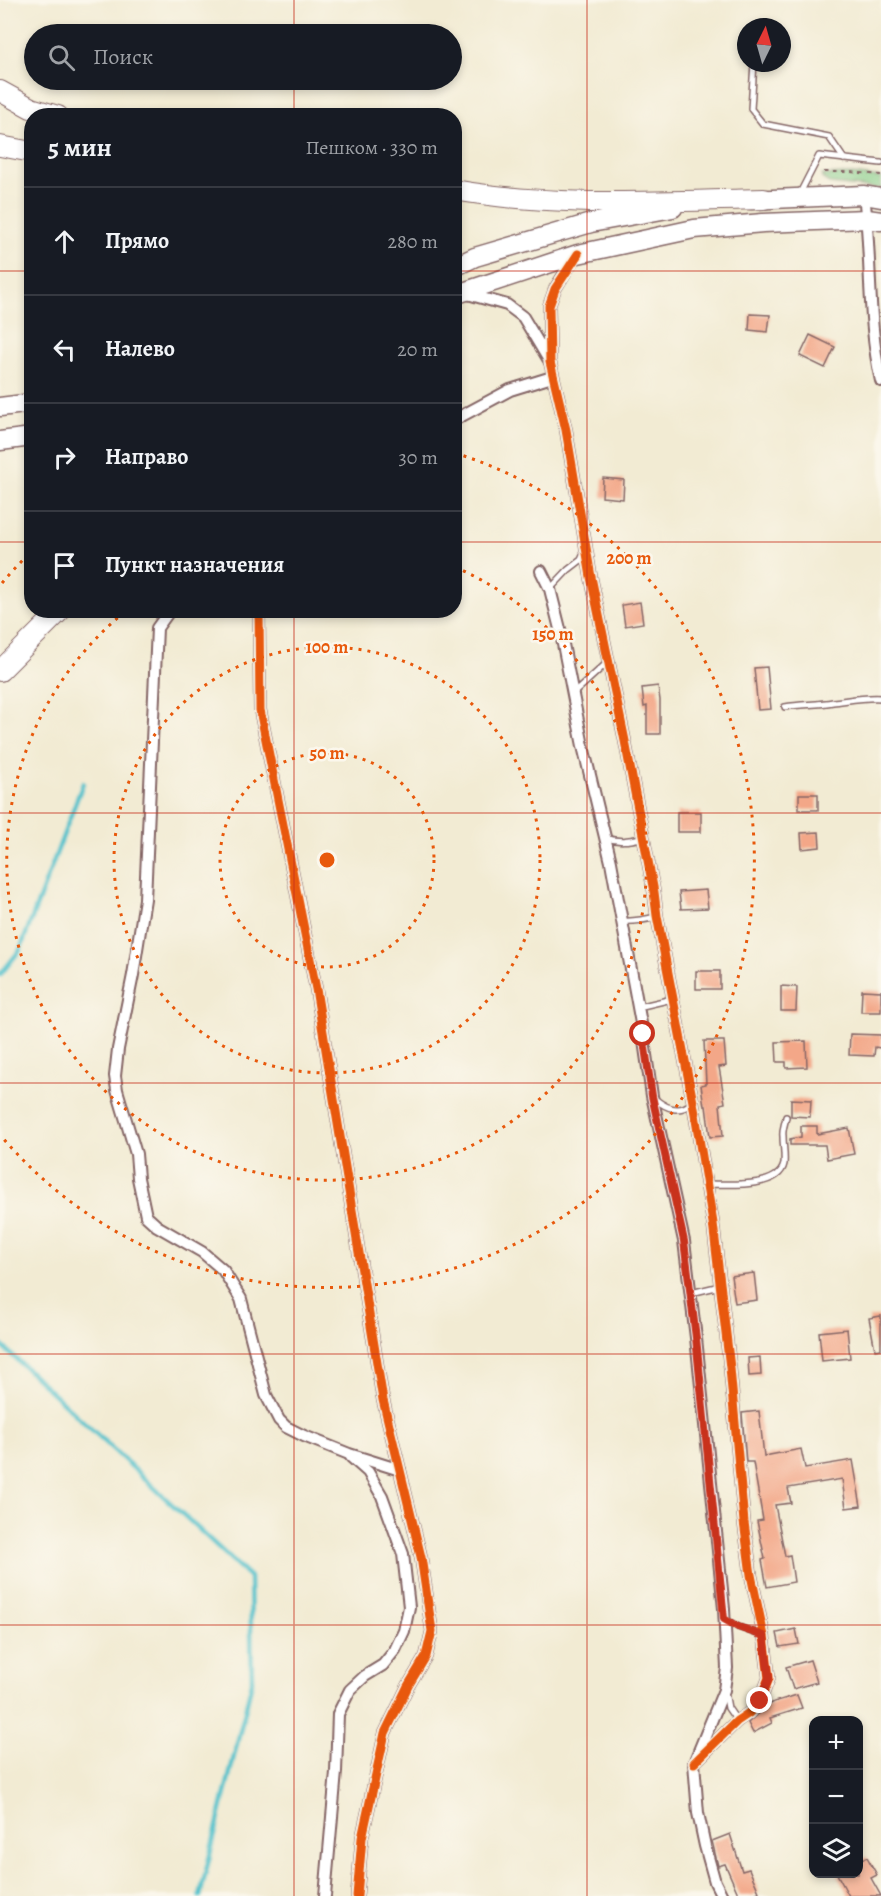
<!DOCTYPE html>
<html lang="ru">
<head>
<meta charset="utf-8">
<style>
  body { margin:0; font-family:Alegreya,serif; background:#242831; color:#f1f3f6 }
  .controls { position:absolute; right:18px; bottom:18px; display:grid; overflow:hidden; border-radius:12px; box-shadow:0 3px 9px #0003 }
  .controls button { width:54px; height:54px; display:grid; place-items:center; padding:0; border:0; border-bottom:2px solid #363941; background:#171b24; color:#f1f3f6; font:30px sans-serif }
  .compass { position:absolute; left:737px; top:18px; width:54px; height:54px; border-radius:50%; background:#171b24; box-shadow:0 3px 9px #0003; rotate:5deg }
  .stop { position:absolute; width:18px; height:18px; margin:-14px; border:4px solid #c8321e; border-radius:50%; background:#fff }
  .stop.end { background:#c8321e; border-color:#fff; box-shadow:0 2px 6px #0008 }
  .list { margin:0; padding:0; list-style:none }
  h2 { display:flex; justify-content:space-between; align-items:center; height:78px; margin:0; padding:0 24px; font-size:26px }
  h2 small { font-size:20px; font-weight:400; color:#9ea1a6 }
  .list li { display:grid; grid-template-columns:39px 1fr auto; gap:18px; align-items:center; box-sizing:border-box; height:108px; padding:0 24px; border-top:2px solid #363941 }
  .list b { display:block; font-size:22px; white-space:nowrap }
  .list em { font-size:20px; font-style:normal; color:#9ea1a6 }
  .icon { flex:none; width:33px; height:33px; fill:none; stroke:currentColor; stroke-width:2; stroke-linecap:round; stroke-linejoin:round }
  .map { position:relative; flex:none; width:881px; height:1896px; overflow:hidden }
  .search { position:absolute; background:#171b24; box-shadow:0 3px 9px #0003; left:24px; top:24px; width:438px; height:66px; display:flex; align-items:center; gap:15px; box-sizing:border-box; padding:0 21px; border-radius:33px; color:#9ea1a6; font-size:22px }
  .panel { position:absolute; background:#171b24; box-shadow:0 3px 9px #0003; left:24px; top:108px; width:438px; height:510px; border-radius:24px }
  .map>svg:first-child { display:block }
  .green { fill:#86cc87; stroke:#687659; stroke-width:1.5 }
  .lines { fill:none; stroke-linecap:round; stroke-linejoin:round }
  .stream { stroke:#55c2cc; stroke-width:4.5 }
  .building { fill:#f3a788 }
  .lane-casing { stroke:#856666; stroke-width:8 }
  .street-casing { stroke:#856666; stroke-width:14 }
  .primary-casing { stroke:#856666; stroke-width:21 }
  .highway-casing { stroke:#856666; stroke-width:22 }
  .path { stroke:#856666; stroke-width:2; stroke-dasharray:4.5 4.5; stroke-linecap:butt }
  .lane { stroke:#fff; stroke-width:5 }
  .street { stroke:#fff; stroke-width:10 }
  .primary { stroke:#fff; stroke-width:18 }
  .highway { stroke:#fff; stroke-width:20 }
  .cycleway-casing { stroke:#fbf7ec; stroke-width:13 }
  .cycleway { stroke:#e8590c; stroke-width:9 }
  .route { stroke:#c8321e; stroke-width:8 }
  .grid { fill:none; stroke:#c8321e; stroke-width:1.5; stroke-opacity:0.55 }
  .ring { fill:none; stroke:#e8590c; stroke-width:3; stroke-dasharray:3 6 }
  .centre { fill:#e8590c; stroke:#fbf7ec; stroke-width:3 }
  .ring-label { font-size:18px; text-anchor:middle; font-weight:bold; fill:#e8590c; stroke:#fbf7ec; stroke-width:5; stroke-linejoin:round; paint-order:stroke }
</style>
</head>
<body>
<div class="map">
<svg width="881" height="1896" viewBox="0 0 881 1896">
  <rect width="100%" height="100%" fill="#fbf7ec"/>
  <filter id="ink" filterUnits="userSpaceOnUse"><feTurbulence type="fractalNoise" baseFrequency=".0167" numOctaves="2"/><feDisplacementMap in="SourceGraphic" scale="12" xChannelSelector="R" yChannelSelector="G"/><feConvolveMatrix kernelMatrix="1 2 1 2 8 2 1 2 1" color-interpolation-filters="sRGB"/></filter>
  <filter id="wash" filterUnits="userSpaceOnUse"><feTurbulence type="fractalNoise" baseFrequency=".008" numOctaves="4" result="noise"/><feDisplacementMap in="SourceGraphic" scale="24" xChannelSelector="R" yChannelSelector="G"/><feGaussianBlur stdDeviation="1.35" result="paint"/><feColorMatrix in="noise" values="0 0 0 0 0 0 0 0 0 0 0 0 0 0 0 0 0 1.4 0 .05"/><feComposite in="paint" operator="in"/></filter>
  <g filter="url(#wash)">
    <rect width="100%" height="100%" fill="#f2ebd3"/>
    <!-- green -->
    <polygon class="green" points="852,174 881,178 881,189 831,184 822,178 822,175"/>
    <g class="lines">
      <!-- stream -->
      <g class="stream">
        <polyline points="0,975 20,950 83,783"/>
        <polyline points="0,1344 250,1577 252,1682 200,1896"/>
      </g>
    </g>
    <g id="blocks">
      <!-- building -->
      <g class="building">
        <polygon points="750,314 770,315 768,332 749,330"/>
        <polygon points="810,335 835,347 825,368 800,356"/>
        <polygon points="603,478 624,480 623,499 602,497"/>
        <polygon points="640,602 643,623 625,626 622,605"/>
        <polygon points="767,667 771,709 758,710 754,668"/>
        <polygon points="658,686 660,700 660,734 647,734 647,706 644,707 642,688"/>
        <rect x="799" y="794" width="19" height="16"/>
        <rect x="677" y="812" width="24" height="20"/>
        <polygon points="819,832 820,847 802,849 801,833"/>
        <polygon points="706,890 708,908 681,909 679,892"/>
        <rect x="696" y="971" width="24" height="18"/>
        <polygon points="781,986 797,987 796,1011 781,1011"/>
        <polygon points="862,990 881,991 881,1012 861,1012"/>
        <polygon points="850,1034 881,1035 881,1048 875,1047 874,1056 849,1055"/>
        <polygon points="704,1041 724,1041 726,1066 719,1067 725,1103 720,1104 723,1136 710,1137 706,1106 704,1106 701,1085 706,1084"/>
        <polygon points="806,1041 807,1067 786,1068 786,1062 777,1062 776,1042"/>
        <polygon points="791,1099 811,1100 810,1117 791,1116"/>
        <polygon points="801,1126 817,1126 817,1134 849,1128 854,1154 827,1159 825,1145 790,1145 790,1139 801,1137"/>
        <polygon points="754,1273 757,1300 735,1303 731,1276"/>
        <polygon points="881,1316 881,1349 875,1350 869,1318"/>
        <polygon points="847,1329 850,1358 822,1361 819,1332"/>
        <polygon points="760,1357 761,1375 749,1376 748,1358"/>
        <polygon points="759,1411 764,1456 801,1449 805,1468 853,1460 861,1506 846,1508 842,1479 788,1488 791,1503 775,1505 785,1556 790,1555 794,1582 767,1587 762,1560 765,1559 757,1521 763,1520 753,1462 746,1462 742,1413"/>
        <polygon points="796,1629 799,1644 780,1647 777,1633"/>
        <polygon points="810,1660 817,1682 793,1689 786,1667"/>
        <polygon points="797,1695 802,1708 770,1718 772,1723 753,1733 748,1723 765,1707 774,1702"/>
        <polygon points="730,1834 742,1871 749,1869 759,1892 751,1896 739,1896 725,1864 718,1866 712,1841"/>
        <polygon points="867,1857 877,1875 871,1878 881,1896 849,1896 837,1874 858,1874 858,1861"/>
      </g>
    </g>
  </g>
  <g filter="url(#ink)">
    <use href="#blocks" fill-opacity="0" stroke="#856666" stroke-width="1.5"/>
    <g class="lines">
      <defs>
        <g id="lane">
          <polyline points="754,63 751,109 763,124 829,137 844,159"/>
          <polyline points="799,195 819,156 881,163"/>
          <polyline points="550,589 568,570 581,560 585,551"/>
          <polyline points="574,693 609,661"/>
          <path d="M785,707C801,704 817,705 833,702C850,700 864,697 881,698"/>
          <path d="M606,838C618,842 628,841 641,838V835"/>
          <path d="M622,921C634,922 644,920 656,917V914"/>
          <polyline points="638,1007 672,999"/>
          <path d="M655,1099C666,1108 680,1114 691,1103"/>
          <path d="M707,1184C726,1184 779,1189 784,1164C785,1154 783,1146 783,1136C782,1130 785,1123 786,1117"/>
          <polyline points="691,1293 720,1286"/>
          <polyline points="726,1620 738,1627 764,1636"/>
          <polyline points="725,1692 728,1708 737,1721"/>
        </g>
        <g id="street">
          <path d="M864,195C872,257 867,321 881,381"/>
          <polyline points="577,254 555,289 549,306 550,362 566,430 591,577 625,741 654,892 657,916 693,1102 713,1223 730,1368 744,1522 751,1575 764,1636 769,1678 760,1701 749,1713 737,1721 694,1763"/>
          <polyline points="464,293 507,305 523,317 550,362"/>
          <polyline points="454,420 510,390 552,377"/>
          <polyline points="541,571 550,589 560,629 583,746 611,862 643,1034 652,1096 684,1241 696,1338 724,1609 727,1668 724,1690 694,1763 698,1813 705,1846 715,1882 722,1896"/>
          <polyline points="170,610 157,628 145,899 133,975 118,1049 115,1076 117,1090 136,1154 138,1178 146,1216 157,1226 202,1252 223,1270 241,1299 266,1395 279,1420 286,1427 304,1436 349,1454 400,1470"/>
          <polyline points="259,610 260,710 316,989 383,1400 421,1557 432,1631 426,1656 408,1686 385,1733 362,1838 357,1896"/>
          <polyline points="325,1896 336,1772 338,1714 350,1690 365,1676 383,1665 395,1650 404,1631 409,1607 403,1554 382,1496 368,1472 351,1457"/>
        </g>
        <g id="primary">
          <polyline points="751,200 864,195 881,198"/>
          <polyline points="454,267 475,257 591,223 673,208"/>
          <polyline points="454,295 578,254 694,229 763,223 867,219 881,221"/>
          <polyline points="0,407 32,403"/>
          <polyline points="0,441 32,437"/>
        </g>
        <g id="highway">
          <polyline points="0,91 31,108 58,116"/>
          <polyline points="0,146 32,152"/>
          <path d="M454,190C557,208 661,201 764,199"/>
          <polyline points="0,671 61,610"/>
        </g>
      </defs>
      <!-- lane casing -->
      <use href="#lane" class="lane-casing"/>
      <!-- street casing -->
      <use href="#street" class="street-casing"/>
      <!-- primary casing -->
      <use href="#primary" class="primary-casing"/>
      <!-- highway casing -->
      <use href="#highway" class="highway-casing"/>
      <!-- path -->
      <polyline class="path" points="824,172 851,172 881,175"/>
      <!-- lane -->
      <use href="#lane" class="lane"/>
      <!-- street -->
      <use href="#street" class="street"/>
      <!-- primary -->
      <use href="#primary" class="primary"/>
      <!-- highway -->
      <use href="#highway" class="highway"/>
      <defs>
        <g id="cycleway">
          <polyline points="578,254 555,289 549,306 550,362 566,430 591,577 625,741 654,892 657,916 693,1102 713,1223 730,1368 744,1522 751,1575 764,1636 769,1678 760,1701 749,1713 737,1721 694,1763"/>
          <polyline points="259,610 260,710 316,989 383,1400 421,1557 432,1631 426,1656 408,1686 385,1733 362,1838 357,1896"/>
        </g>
      </defs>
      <!-- cycleway casing -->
      <use href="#cycleway" class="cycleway-casing"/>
      <!-- cycleway -->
      <use href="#cycleway" class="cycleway"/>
    </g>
  </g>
  <g class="lines" filter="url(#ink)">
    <!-- route -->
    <polyline class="route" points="643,1034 652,1096 684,1241 696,1338 724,1619 738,1627 764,1636 769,1678 760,1701"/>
  </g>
  <!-- grid -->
  <path class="grid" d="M294,0V34M587,0V1896M294,80V116M0,271H32M454,271H881M0,542H32M454,542H881M294,610V1896M0,813H881M0,1083H881M0,1354H881M0,1625H881"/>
  <!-- distance rings -->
  <g class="ring">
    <circle cx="327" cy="860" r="107"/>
    <circle cx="327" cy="860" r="213"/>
    <path d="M455 567A320 320 0 1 1 126 611"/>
    <path d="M2 583A427 427 0 0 1 30 553M455 453A427 427 0 1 1 2 1137"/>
  </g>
  <circle cx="327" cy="860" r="9" class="centre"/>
  <g class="ring-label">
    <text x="629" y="564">200 m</text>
    <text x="553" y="640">150 m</text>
    <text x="327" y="653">100 m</text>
    <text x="327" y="759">50 m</text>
  </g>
</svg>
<div class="controls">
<button>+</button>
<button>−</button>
<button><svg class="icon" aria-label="layers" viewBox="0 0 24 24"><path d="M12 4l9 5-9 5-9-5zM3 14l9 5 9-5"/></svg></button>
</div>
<svg class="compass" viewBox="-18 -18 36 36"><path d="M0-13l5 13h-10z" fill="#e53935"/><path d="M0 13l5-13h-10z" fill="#9ea1a6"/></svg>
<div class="stop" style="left:643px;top:1034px"></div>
<div class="stop end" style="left:760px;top:1701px"></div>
<div class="search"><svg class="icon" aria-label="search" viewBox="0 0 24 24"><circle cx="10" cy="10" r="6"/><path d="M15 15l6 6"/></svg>Поиск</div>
<section class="panel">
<h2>5 мин<small>Пешком · 330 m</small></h2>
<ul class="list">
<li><svg class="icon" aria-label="ahead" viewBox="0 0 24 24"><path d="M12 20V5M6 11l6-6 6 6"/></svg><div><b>Прямо</b></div><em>280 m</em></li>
<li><svg class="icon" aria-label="left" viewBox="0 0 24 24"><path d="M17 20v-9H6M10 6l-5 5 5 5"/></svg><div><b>Налево</b></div><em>20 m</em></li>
<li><svg class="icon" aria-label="right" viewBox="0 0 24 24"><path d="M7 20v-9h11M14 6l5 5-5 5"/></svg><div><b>Направо</b></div><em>30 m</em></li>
<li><svg class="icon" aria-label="arrive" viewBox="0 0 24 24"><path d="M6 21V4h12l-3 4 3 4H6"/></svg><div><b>Пункт назначения</b></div></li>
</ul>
</section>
</div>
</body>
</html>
